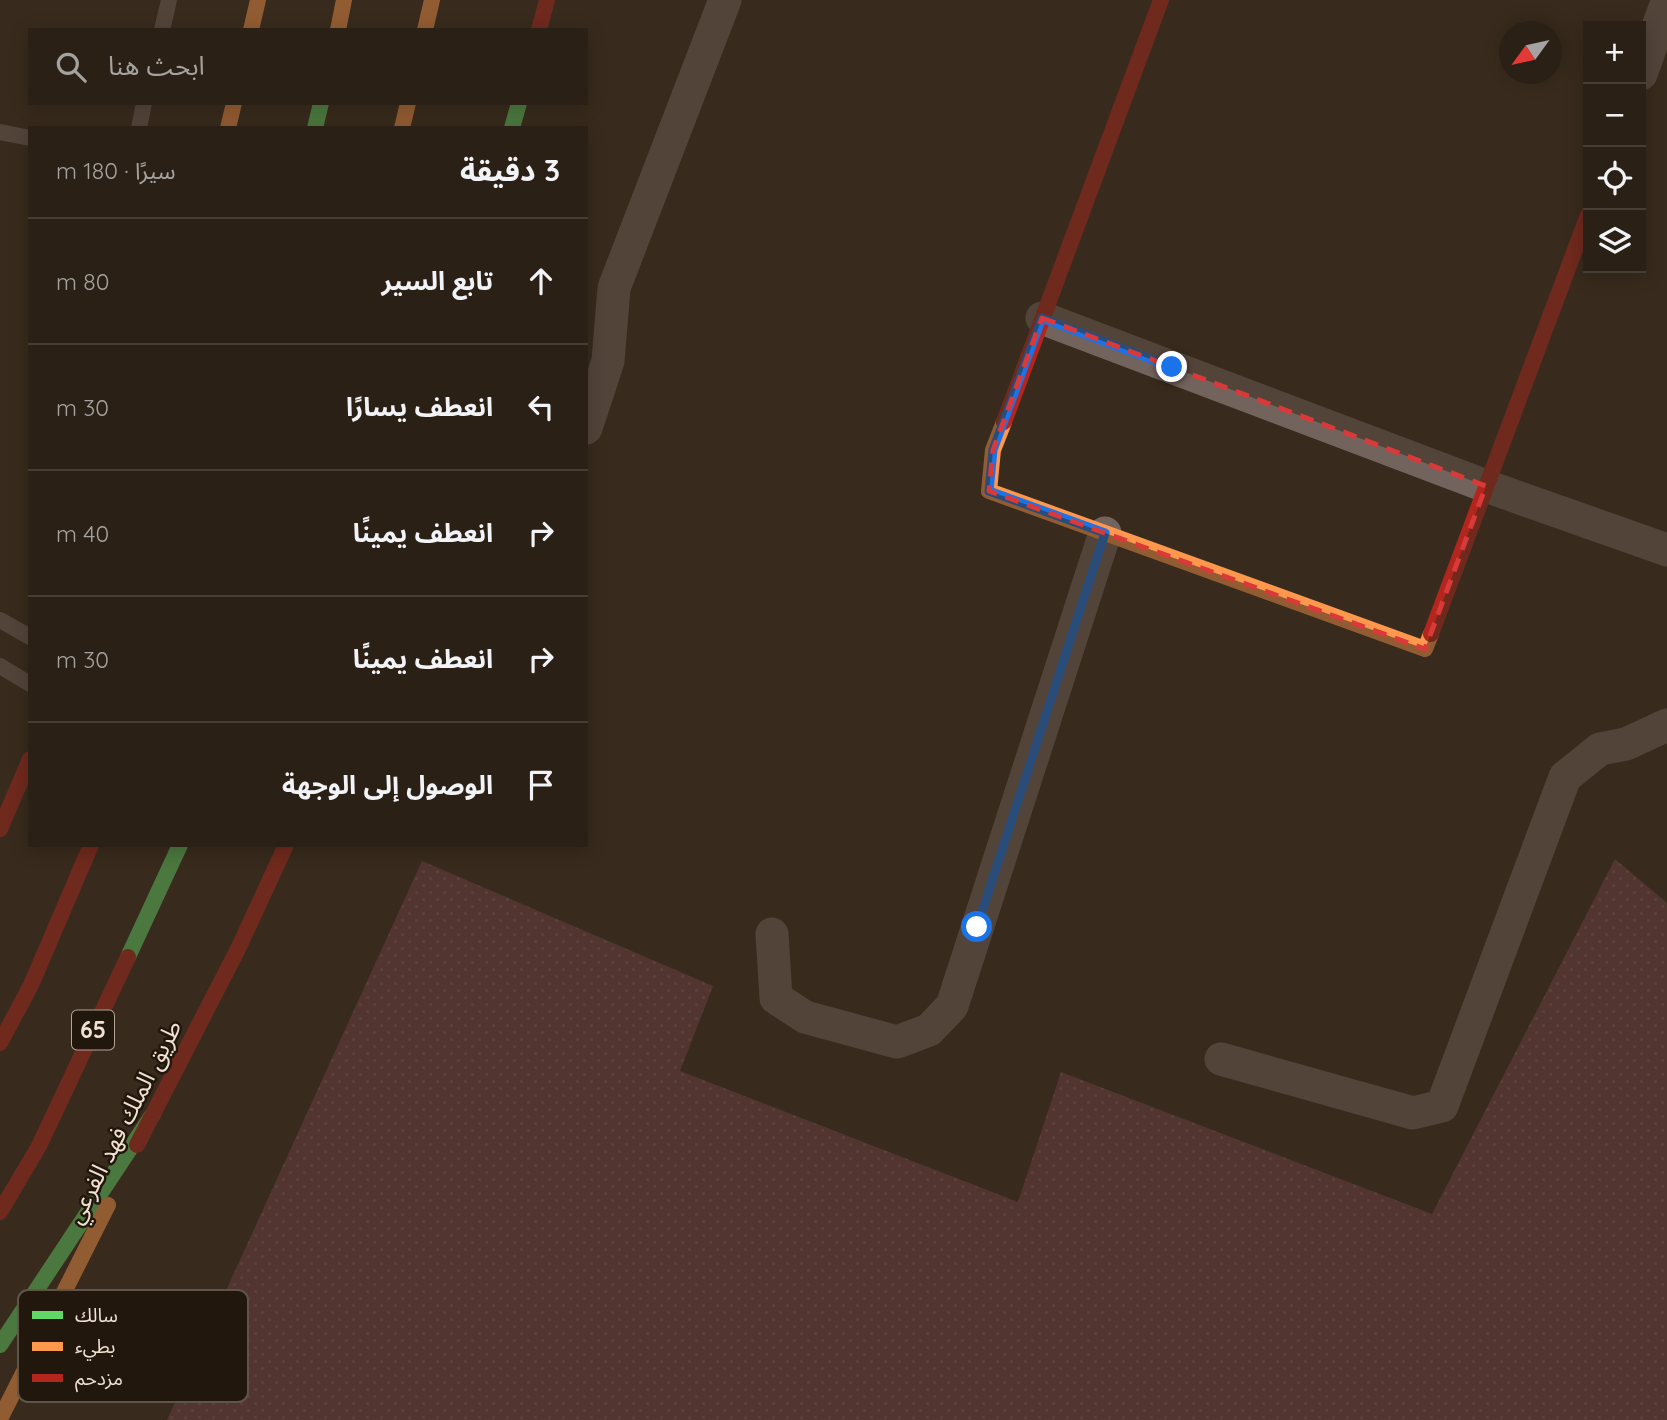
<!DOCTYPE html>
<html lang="ar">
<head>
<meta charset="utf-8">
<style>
  body { margin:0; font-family:Quicksand,"Noto Sans Arabic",sans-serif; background:#362d23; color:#f1f3f6; direction:rtl }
  .controls { position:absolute; right:21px; top:21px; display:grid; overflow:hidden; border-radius:0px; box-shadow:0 4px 18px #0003 }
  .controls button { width:63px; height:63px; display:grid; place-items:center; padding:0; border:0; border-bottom:2px solid #463e35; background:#2a2016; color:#f1f3f6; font:35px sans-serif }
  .compass { position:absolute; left:1499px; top:21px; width:63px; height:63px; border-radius:50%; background:#2a2016; box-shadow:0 4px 18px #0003; rotate:237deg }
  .stop { position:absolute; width:21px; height:21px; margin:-16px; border:5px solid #1a73e8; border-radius:50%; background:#fff }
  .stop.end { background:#1a73e8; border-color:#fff; box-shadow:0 2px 7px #0008 }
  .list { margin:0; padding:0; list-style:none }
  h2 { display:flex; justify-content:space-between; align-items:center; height:91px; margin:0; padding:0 28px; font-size:30px }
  h2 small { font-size:23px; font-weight:400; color:#a5a3a1 }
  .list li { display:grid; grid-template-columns:46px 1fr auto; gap:21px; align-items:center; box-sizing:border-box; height:126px; padding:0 28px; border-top:2px solid #463e35 }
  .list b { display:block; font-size:26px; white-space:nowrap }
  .list em { font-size:23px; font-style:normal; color:#a5a3a1 }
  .icon { flex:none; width:38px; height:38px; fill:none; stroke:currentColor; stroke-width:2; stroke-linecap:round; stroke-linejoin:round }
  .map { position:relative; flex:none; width:1667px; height:1420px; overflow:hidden; direction:ltr }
  .search { position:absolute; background:#2a2016; box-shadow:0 4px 18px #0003; left:28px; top:28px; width:560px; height:77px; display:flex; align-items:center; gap:18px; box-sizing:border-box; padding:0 24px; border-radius:0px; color:#a5a3a1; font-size:26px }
  .panel { position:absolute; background:#2a2016; box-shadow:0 4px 18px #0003; left:28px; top:126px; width:560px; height:721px; border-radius:0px; direction:rtl }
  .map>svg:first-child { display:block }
  .grass { fill:url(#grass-dots) }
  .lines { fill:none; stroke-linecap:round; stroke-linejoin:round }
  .lane { stroke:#73635d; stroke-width:16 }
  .street { stroke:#73635d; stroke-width:33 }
  .fast { stroke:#63d668; stroke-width:16 }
  .slow { stroke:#ff974d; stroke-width:16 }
  .jam { stroke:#b3261e; stroke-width:16 }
  .route { stroke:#1a73e8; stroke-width:9 }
  .marked { fill:none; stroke:#d93a39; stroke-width:5; stroke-dasharray:14 9; stroke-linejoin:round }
  .labels { text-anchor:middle; stroke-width:5; stroke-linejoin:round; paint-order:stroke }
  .shield { fill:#21170d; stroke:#b2a498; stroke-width:2 }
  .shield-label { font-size:23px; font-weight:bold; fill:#f0e1d3 }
  .street-label { font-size:24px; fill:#f0e1d3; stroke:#21170d }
  .key { fill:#21170d; stroke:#5f5448; stroke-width:2 }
  .key-label { font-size:19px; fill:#f0e1d3 }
</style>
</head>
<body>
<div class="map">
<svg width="1667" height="1420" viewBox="0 0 1667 1420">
  <defs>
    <pattern id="grass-dots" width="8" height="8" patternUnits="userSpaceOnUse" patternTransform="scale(1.75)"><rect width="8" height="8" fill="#71414a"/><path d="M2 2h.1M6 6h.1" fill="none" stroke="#865c63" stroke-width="1.8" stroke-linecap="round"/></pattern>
  </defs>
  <rect width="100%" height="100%" fill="#382b1e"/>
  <!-- grass -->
  <polygon class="grass" points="1615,859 1667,903 1667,1420 167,1420 422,861 713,986 680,1071 1018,1202 1061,1072 1432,1214"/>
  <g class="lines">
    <!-- lane -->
    <g class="lane">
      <polyline points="162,30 169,0"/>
      <polyline points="139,128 144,103"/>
      <polyline points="0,132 30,138"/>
      <polyline points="0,620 30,637"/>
      <polyline points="0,666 30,684"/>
    </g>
    <!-- street -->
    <g class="street">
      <polyline points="1641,74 1667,2"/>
      <polyline points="1042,318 1486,486 1667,550"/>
      <polyline points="586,428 608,361 614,288 725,0"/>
      <polyline points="772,934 776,998 805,1017 897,1042 929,1030 952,1006 1105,533"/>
      <polyline points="1221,1059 1413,1113 1442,1106 1565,777 1600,749 1626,744 1667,725"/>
    </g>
    <!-- fast -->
    <g class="fast">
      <polyline points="315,128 321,103"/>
      <polyline points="512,128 519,103"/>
      <polyline points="128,957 180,845"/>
      <polyline points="0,1345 153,1114"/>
    </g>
    <!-- slow -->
    <g class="slow">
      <polyline points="251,30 258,0"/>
      <polyline points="338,30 344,0"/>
      <polyline points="425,30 432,0"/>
      <polyline points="228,128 234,103"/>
      <polyline points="402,128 408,103"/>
      <polyline points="1004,422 993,450 989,491 1425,649 1431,634"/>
      <polyline points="0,1419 108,1205"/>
    </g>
    <!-- jam -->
    <g class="jam">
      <polyline points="539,30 547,0"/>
      <polyline points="1004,422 1161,0"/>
      <polyline points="1431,634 1588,215"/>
      <polyline points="0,829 30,759"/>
      <polyline points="0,1043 31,985 91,845"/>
      <polyline points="137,1145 238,949 286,845"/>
      <polyline points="0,1212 39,1146 128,957"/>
    </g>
  </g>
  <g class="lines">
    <!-- route -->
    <polyline class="route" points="977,927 1105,533 989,491 993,450 1042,318 1172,367"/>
  </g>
  <!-- marked area -->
  <path d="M0 0H1667V1420H0ZM1042,318L1486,486L1425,649L989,491L993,450Z" fill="#382b1e" fill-opacity=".55" fill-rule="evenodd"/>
  <path class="marked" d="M1042,318L1486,486L1425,649L989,491L993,450Z"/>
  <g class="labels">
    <!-- shield labels -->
    <rect class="shield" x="72" y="1010.5" width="42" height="39" rx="5"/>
    <g class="shield-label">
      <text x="93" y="1038">65</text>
    </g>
    <!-- street labels -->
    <g class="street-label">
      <text transform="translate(124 1122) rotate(-63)" y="8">طريق الملك فهد الفرعي</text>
    </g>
  </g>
  <!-- legend -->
  <rect x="18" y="1290" width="230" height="112" rx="10" class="key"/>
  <rect x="32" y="1311" width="31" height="8" fill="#63d668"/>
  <rect x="32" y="1342" width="31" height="9" fill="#ff974d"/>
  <rect x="32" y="1374" width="31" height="8" fill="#b3261e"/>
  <g class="key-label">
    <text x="75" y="1322">سالك</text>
    <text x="75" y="1353">بطيء</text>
    <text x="75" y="1385">مزدحم</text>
  </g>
</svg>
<div class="controls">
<button>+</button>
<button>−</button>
<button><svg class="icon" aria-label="locate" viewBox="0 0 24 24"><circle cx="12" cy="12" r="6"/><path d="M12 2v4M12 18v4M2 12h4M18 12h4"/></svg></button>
<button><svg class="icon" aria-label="layers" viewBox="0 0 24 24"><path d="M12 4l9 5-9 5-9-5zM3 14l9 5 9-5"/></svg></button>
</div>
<svg class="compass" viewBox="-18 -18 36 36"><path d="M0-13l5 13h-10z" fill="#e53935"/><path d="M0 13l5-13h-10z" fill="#a5a3a1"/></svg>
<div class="stop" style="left:977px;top:927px"></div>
<div class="stop end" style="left:1172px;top:367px"></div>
<div class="search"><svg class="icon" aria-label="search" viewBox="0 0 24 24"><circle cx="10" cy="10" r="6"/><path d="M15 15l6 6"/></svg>ابحث هنا</div>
<section class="panel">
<h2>3 دقيقة<small>سيرًا · 180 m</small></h2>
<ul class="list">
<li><svg class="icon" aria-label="ahead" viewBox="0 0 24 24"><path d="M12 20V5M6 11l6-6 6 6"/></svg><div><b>تابع السير</b></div><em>80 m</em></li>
<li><svg class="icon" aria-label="left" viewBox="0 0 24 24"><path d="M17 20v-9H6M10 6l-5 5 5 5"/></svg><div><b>انعطف يسارًا</b></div><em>30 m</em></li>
<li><svg class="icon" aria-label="right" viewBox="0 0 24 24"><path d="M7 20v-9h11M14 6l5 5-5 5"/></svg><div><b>انعطف يمينًا</b></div><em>40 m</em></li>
<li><svg class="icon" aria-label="right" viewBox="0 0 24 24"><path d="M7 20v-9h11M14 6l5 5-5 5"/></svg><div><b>انعطف يمينًا</b></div><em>30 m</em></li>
<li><svg class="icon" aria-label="arrive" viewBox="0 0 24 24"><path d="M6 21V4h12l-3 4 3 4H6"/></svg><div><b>الوصول إلى الوجهة</b></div></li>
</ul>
</section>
</div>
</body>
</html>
